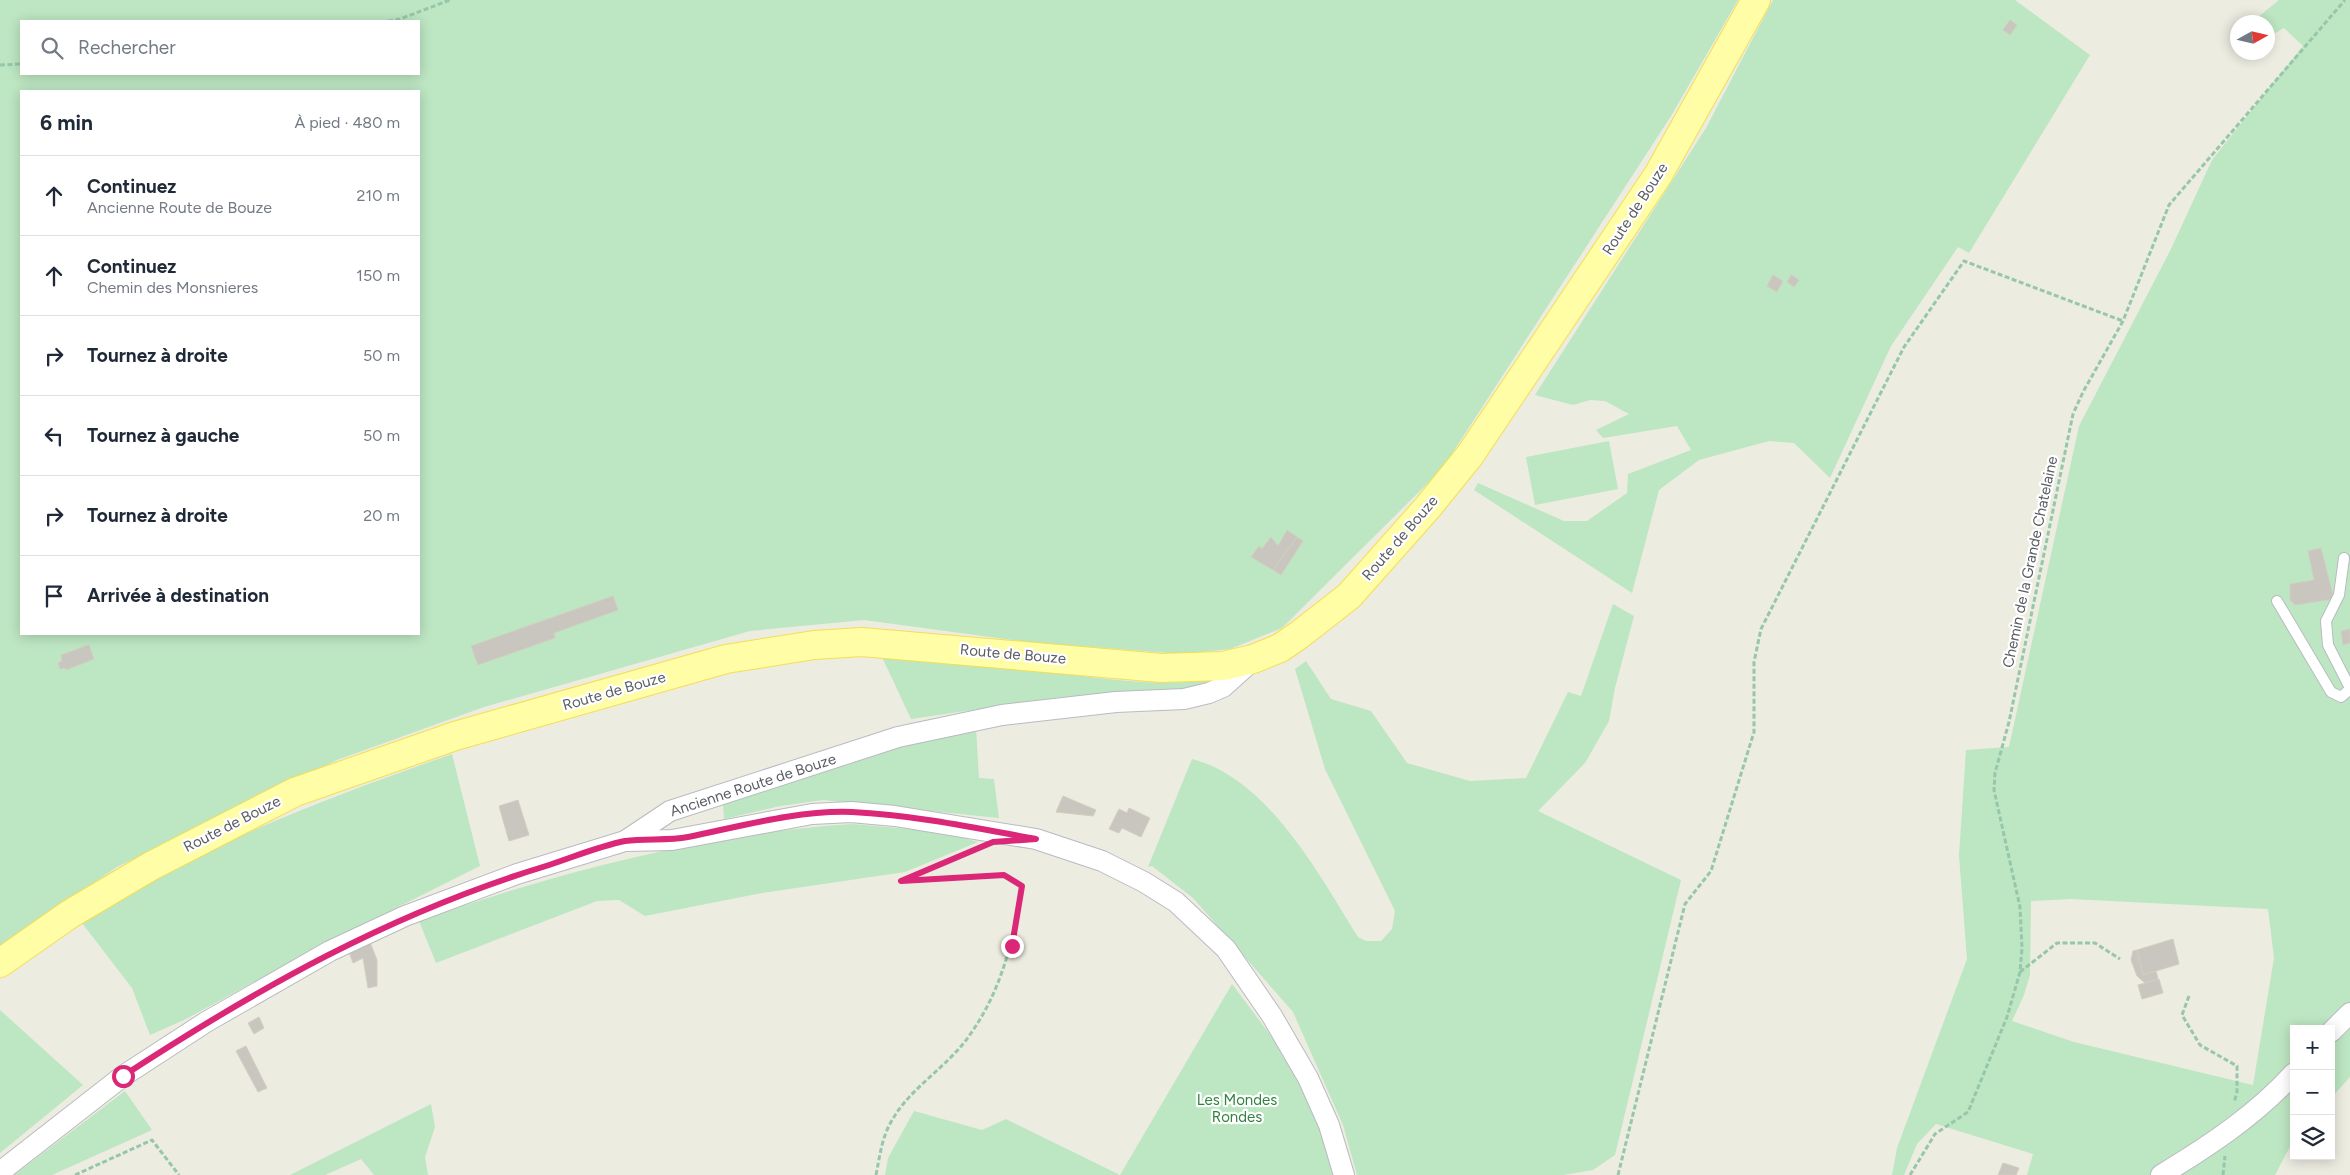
<!DOCTYPE html>
<html lang="fr">
<head>
<meta charset="utf-8">
<style>
  body { margin:0; font-family:Figtree,sans-serif; background:#f2f2f3; color:#1f2937 }
  .controls { position:absolute; right:15px; bottom:15px; display:grid; overflow:hidden; border-radius:0px; box-shadow:0 2px 12px #0003 }
  .controls button { width:45px; height:45px; display:grid; place-items:center; padding:0; border:0; border-bottom:1px solid #e0e1e3; background:#fff; color:#1f2937; font:25px sans-serif }
  .compass { position:absolute; left:2230px; top:15px; width:45px; height:45px; border-radius:50%; background:#fff; box-shadow:0 2px 12px #0003; rotate:82deg }
  .stop { position:absolute; width:15px; height:15px; margin:-11px; border:4px solid #db2777; border-radius:50%; background:#fff }
  .stop.end { background:#db2777; border-color:#fff; box-shadow:0 1px 5px #0008 }
  .list { margin:0; padding:0; list-style:none }
  h2 { display:flex; justify-content:space-between; align-items:center; height:65px; margin:0; padding:0 20px; font-size:21px }
  h2 small { font-size:16px; font-weight:400; color:#747a83 }
  .list li { display:grid; grid-template-columns:32px 1fr auto; gap:15px; align-items:center; box-sizing:border-box; height:80px; padding:0 20px; border-top:1px solid #e0e1e3 }
  .list b { display:block; font-size:19px; white-space:nowrap }
  .list p { margin:0; font-size:16px; white-space:nowrap; color:#747a83 }
  .list em { font-size:16px; font-style:normal; color:#747a83 }
  .icon { flex:none; width:28px; height:28px; fill:none; stroke:currentColor; stroke-width:2; stroke-linecap:round; stroke-linejoin:round }
  .map { position:relative; flex:none; width:2350px; height:1175px; overflow:hidden }
  .search { position:absolute; background:#fff; box-shadow:0 2px 12px #0003; left:20px; top:20px; width:400px; height:55px; display:flex; align-items:center; gap:12px; box-sizing:border-box; padding:0 18px; border-radius:0px; color:#747a83; font-size:19px }
  .panel { position:absolute; background:#fff; box-shadow:0 2px 12px #0003; left:20px; top:90px; width:400px; height:545px; border-radius:0px }
  .map>svg:first-child { display:block }
  .green { fill:#bde6c2; fill-rule:evenodd }
  .building { fill:#c8c6be; stroke:#d2cfc0 }
  .lines { fill:none; stroke-linecap:round; stroke-linejoin:round }
  .service-casing { stroke:#b9bbc1; stroke-width:12 }
  .minor-casing { stroke:#b9bbc1; stroke-width:22 }
  .primary-casing { stroke:#f5de53; stroke-width:30 }
  .path { stroke:#96c7aa; stroke-width:3; stroke-dasharray:5 2.5; stroke-linecap:butt }
  .service { stroke:#fff; stroke-width:10 }
  .minor { stroke:#fff; stroke-width:20 }
  .primary { stroke:#fffda5; stroke-width:28 }
  .route { stroke:#db2777; stroke-width:6 }
  .labels { text-anchor:middle; stroke-width:4.5; stroke-linejoin:round; paint-order:stroke }
  .street-label { font-size:15px; fill:#5a5d63; stroke:#fff }
  .park-label { font-size:15px; fill:#318240; stroke:#fff }
</style>
</head>
<body>
<div class="map">
<svg width="2350" height="1175" viewBox="0 0 2350 1175">
  <rect width="100%" height="100%" fill="#edece1"/>
  <!-- green -->
  <g class="green">
    <path d="M0,0H1738L1671,116L1442,469L1282,628L1230,649L1182,654L1027,642L864,620L750,631L484,707L337,760L117,867L0,946ZM21,21H419V74H21ZM21,91H419V634H21Z"/>
    <polygon points="1773,0 2015,0 2090,55 1969,253 1958,247 1891,346 1830,478 1794,443 1769,441 1699,460 1659,490 1632,593 1474,490 1478,483 1564,521 1587,521 1627,493 1628,474 1691,450 1677,426 1603,438 1596,430 1629,414 1605,401 1590,400 1573,405 1535,395 1706,128"/>
    <path d="M2279,0H2350V1077L2331,1098V1029H2294V1139L2275,1175H2027L2033,1154L1936,1124L1917,1144L1904,1175H1892L1897,1148L1967,959L1959,855L1966,750L2009,747L2079,426L2170,251L2212,160L2303,46L2284,28L2268,37V22H2252ZM2071,899L2268,909L2274,958L2253,1085L2074,1042L2012,1021L2024,995L2030,975L2031,901Z"/>
    <polygon points="1609,441 1618,489 1535,505 1526,457"/>
    <path d="M1613,604L1634,616L1615,688L1609,721L1585,763L1538,811L1681,880L1615,1155L1593,1170L1563,1175H1357L1343,1125L1293,1012L1193,898L1152,866L1148,867L1192,759C1268,778 1319,875 1358,937L1366,941H1381L1392,929L1395,911L1325,769L1295,669L1306,661L1331,699L1371,711L1407,763L1470,781L1526,778L1568,692L1581,696Z"/>
    <path d="M882,657C908,658 935,657 961,660C1045,667 1126,690 1210,680L1211,685L1149,694L1062,697L911,719Z"/>
    <polygon points="976,727 979,778 994,779 999,818 823,800 780,806 724,819 723,803 927,738"/>
    <path d="M452,754L480,866L314,949L186,1019L150,1035L132,988L82,923C131,893 180,864 232,840C304,807 378,780 452,754Z"/>
    <path d="M853,824L943,832L978,842L905,872L762,893L645,916L619,900L597,901L436,963L419,921C559,872 705,833 853,824Z"/>
    <polygon points="1232,984 1280,1048 1320,1120 1335,1175 885,1175 888,1158 914,1111 982,1130 1006,1119 1120,1175"/>
    <polygon points="0,1010 83,1085 0,1153"/>
    <polygon points="125,1091 152,1130 52,1175 14,1175"/>
    <polygon points="431,1104 435,1127 425,1157 428,1175 374,1175 361,1159 325,1175 290,1175"/>
  </g>
  <!-- building -->
  <g class="building">
    <polygon points="2010,20 2017,25 2010,35 2003,30"/>
    <polygon points="1773,275 1783,281 1777,292 1767,286"/>
    <polygon points="1791,275 1799,280 1794,287 1787,282"/>
    <polygon points="1287,530 1297,537 1273,570 1251,557 1259,546 1262,549 1271,537 1278,546"/>
    <polygon points="1297,537 1303,541 1281,575 1273,570"/>
    <polygon points="2321,548 2334,599 2295,605 2290,600 2290,584 2314,580 2308,551"/>
    <polygon points="613,596 618,610 554,633 555,638 478,665 471,646"/>
    <polygon points="2350,629 2350,643 2343,645 2341,631"/>
    <polygon points="89,645 94,659 66,670 66,668 60,669 58,663 62,661 61,655"/>
    <polygon points="1063,796 1096,810 1093,816 1056,812"/>
    <polygon points="518,800 529,835 509,841 499,806"/>
    <polygon points="1129,808 1150,818 1141,837 1122,828 1119,833 1109,829 1119,809 1127,813"/>
    <polygon points="2173,939 2179,964 2143,975 2137,950"/>
    <polygon points="370,942 377,960 377,986 368,988 363,958 353,963 349,952"/>
    <polygon points="2137,950 2143,975 2156,971 2158,979 2145,983 2137,976 2131,960 2133,951"/>
    <polygon points="2159,979 2163,993 2142,999 2138,985"/>
    <polygon points="259,1017 264,1028 254,1034 248,1023"/>
    <polygon points="246,1046 267,1088 258,1092 236,1051"/>
    <polygon points="2003,1163 2019,1168 2016,1175 1998,1175"/>
  </g>
  <g class="lines">
    <defs>
      <g id="service">
        <polyline points="2344,558 2339,595 2326,621 2328,645 2350,688"/>
        <polyline points="2277,601 2331,692 2341,697 2350,689"/>
      </g>
      <g id="minor">
        <polyline points="625,841 672,840 812,814 851,812 895,816 1036,839 1102,861 1144,882 1176,902 1226,949 1272,1016 1308,1078 1329,1125 1344,1175"/>
        <polyline points="2331,1032 2350,1013"/>
        <polyline points="0,1172 123,1076 206,1022 330,951 405,916 517,874 625,841 670,811 898,737 1002,715 1116,702 1184,699 1209,693 1223,687 1253,660"/>
        <path d="M2161,1175C2209,1146 2256,1115 2294,1073"/>
      </g>
      <polyline id="primary" points="0,963 70,914 151,866 295,792 455,736 726,659 814,645 862,642 1161,668 1223,666 1253,659 1280,648 1299,635 1349,596 1428,507 1470,455 1658,175 1756,0"/>
    </defs>
    <!-- service casing -->
    <use href="#service" class="service-casing"/>
    <!-- minor casing -->
    <use href="#minor" class="minor-casing"/>
    <!-- primary casing -->
    <use href="#primary" class="primary-casing"/>
    <!-- path -->
    <g class="path">
      <polyline points="388,21 400,19 450,0"/>
      <polyline points="0,65 21,64"/>
      <polyline points="2020,972 2057,943 2095,943 2120,959"/>
      <polyline points="2189,996 2182,1015 2200,1045 2237,1066 2237,1092 2234,1103"/>
      <polyline points="75,1175 152,1140 179,1175"/>
      <path d="M876,1175C880,1155 882,1135 894,1117C912,1087 948,1066 969,1036C1002,990 1013,941 1022,886L1005,875L901,881L976,849"/>
      <polyline points="1618,1175 1685,904 1711,871 1754,732 1754,662 1761,629 1904,347 1964,261 2123,321"/>
      <polyline points="1910,1175 1935,1134 1968,1112 2007,1017 2020,972 2022,948 2020,907 1994,790 1995,773 2009,722 2073,414 2083,392 2123,321 2169,205 2345,0"/>
      <polyline points="2223,1175 2225,1156"/>
    </g>
    <!-- service -->
    <use href="#service" class="service"/>
    <!-- minor -->
    <use href="#minor" class="minor"/>
    <!-- primary -->
    <use href="#primary" class="primary"/>
  </g>
  <g class="lines">
    <!-- route -->
    <path class="route" d="M123,1076C258,988 391,913 546,866C571,858 599,846 625,841C646,838 667,841 688,837C742,826 798,810 852,812C914,815 976,828 1036,839L993,842L901,881L1004,875L1022,886L1012,946"/>
  </g>
  <g class="labels">
    <!-- street labels -->
    <g class="street-label">
      <text transform="translate(1635 209) rotate(-57)" y="5">Route de Bouze</text>
      <text transform="translate(1400 538) rotate(-49)" y="5">Route de Bouze</text>
      <text transform="translate(2030 562) rotate(-78)" y="5">Chemin de la Grande Chatelaine</text>
      <text transform="translate(1013 654) rotate(5)" y="5">Route de Bouze</text>
      <text transform="translate(614 691) rotate(-16)" y="5">Route de Bouze</text>
      <text transform="translate(753 785) rotate(-18)" y="5">Ancienne Route de Bouze</text>
      <text transform="translate(232 824) rotate(-27)" y="5">Route de Bouze</text>
    </g>
    <!-- park labels -->
    <g class="park-label">
      <text x="1237" y="1105">Les Mondes<tspan x="1237" dy="17">Rondes</tspan></text>
    </g>
  </g>
</svg>
<div class="controls">
<button>+</button>
<button>−</button>
<button><svg class="icon" aria-label="layers" viewBox="0 0 24 24"><path d="M12 4l9 5-9 5-9-5zM3 14l9 5 9-5"/></svg></button>
</div>
<svg class="compass" viewBox="-18 -18 36 36"><path d="M0-13l5 13h-10z" fill="#e53935"/><path d="M0 13l5-13h-10z" fill="#747a83"/></svg>
<div class="stop" style="left:123px;top:1076px"></div>
<div class="stop end" style="left:1012px;top:946px"></div>
<div class="search"><svg class="icon" aria-label="search" viewBox="0 0 24 24"><circle cx="10" cy="10" r="6"/><path d="M15 15l6 6"/></svg>Rechercher</div>
<section class="panel">
<h2>6 min<small>À pied · 480 m</small></h2>
<ul class="list">
<li><svg class="icon" aria-label="ahead" viewBox="0 0 24 24"><path d="M12 20V5M6 11l6-6 6 6"/></svg><div><b>Continuez</b><p>Ancienne Route de Bouze</p></div><em>210 m</em></li>
<li><svg class="icon" aria-label="ahead" viewBox="0 0 24 24"><path d="M12 20V5M6 11l6-6 6 6"/></svg><div><b>Continuez</b><p>Chemin des Monsnieres</p></div><em>150 m</em></li>
<li><svg class="icon" aria-label="right" viewBox="0 0 24 24"><path d="M7 20v-9h11M14 6l5 5-5 5"/></svg><div><b>Tournez à droite</b></div><em>50 m</em></li>
<li><svg class="icon" aria-label="left" viewBox="0 0 24 24"><path d="M17 20v-9H6M10 6l-5 5 5 5"/></svg><div><b>Tournez à gauche</b></div><em>50 m</em></li>
<li><svg class="icon" aria-label="right" viewBox="0 0 24 24"><path d="M7 20v-9h11M14 6l5 5-5 5"/></svg><div><b>Tournez à droite</b></div><em>20 m</em></li>
<li><svg class="icon" aria-label="arrive" viewBox="0 0 24 24"><path d="M6 21V4h12l-3 4 3 4H6"/></svg><div><b>Arrivée à destination</b></div></li>
</ul>
</section>
</div>
</body>
</html>
